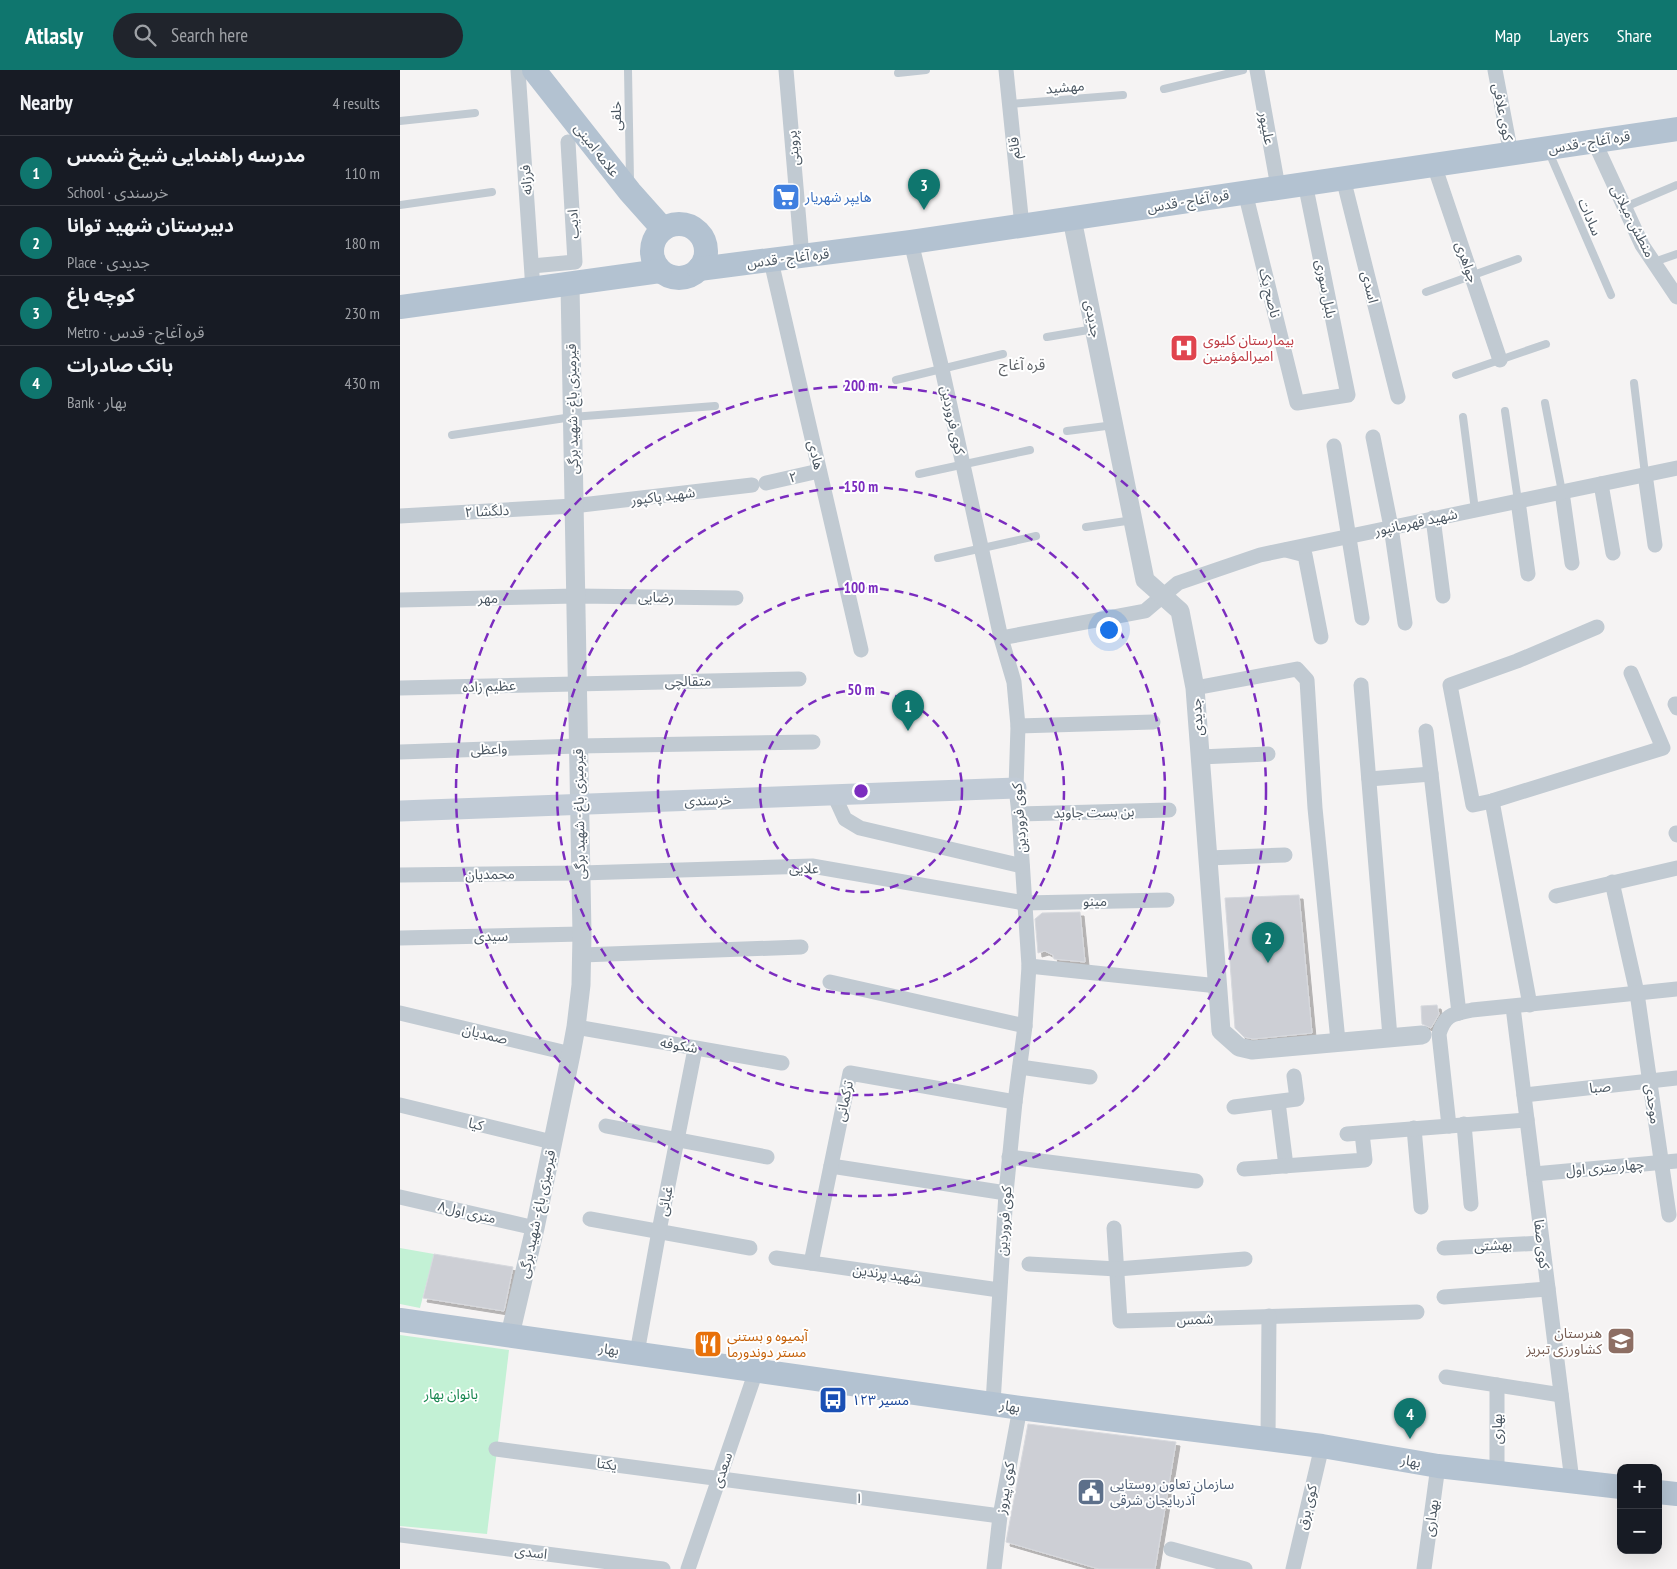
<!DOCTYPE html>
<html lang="en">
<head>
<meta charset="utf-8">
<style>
  body { margin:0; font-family:"PT Sans Narrow","Noto Sans Arabic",sans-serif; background:#20242c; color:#f1f3f6 }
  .controls { position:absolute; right:15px; bottom:15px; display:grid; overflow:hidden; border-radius:10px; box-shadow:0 5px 20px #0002 }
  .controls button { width:45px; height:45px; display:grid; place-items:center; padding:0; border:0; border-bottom:1px solid #363941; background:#171b24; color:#f1f3f6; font:25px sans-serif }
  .you { position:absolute; left:708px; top:559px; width:18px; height:18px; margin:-12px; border:4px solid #fff; border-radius:50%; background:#1a73e8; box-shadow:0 0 0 8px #1a73e833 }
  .badge { display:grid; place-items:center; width:32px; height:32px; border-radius:50%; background:#0f766e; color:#fff; font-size:16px; font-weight:700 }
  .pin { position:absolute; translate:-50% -41px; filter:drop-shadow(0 1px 2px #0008) }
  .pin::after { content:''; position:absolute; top:26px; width:18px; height:15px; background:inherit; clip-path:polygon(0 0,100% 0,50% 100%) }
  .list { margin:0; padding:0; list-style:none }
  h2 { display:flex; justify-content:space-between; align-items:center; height:65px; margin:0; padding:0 20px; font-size:21px }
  h2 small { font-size:16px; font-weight:400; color:#9ea1a6 }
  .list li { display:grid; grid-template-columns:32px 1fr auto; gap:15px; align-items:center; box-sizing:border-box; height:70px; padding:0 20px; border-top:1px solid #363941 }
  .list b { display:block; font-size:19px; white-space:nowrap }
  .list p { margin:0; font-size:16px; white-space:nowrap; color:#9ea1a6 }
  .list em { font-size:16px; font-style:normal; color:#9ea1a6 }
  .icon { flex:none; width:28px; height:28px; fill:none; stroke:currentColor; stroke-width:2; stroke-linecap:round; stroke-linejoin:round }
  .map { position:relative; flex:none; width:1277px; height:1499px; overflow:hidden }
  header { display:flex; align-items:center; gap:30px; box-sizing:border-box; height:70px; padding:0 25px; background:#0f766e; color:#fff }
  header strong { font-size:24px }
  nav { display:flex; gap:28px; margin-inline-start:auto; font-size:18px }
  .search { width:350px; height:45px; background:#20242c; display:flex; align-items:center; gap:12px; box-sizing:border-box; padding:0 18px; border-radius:28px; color:#9ea1a6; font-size:19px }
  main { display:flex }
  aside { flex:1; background:#171b24 }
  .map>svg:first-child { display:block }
  .green { fill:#c3f1d5 }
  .building { fill:#cdcfd5; stroke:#d7d9de; filter:url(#shadow) }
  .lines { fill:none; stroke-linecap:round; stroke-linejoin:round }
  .service { stroke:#c1cad2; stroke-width:8 }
  .minor { stroke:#c1cad2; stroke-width:15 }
  .tertiary { stroke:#c1cad2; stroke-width:19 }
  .secondary { stroke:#c1cbd6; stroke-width:21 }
  .primary { stroke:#b3c2d1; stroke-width:24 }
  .ring { fill:none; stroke:#7b2cbf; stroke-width:2.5; stroke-dasharray:9 6 }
  .labels { text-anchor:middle; stroke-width:4; stroke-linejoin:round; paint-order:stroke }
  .street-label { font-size:14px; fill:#4a5661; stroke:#fff }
  .shop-label { font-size:14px; fill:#366cbe; stroke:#fff; text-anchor:start }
  .health-label { font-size:14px; fill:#be3a42; stroke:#fff; text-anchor:start }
  .education-label { font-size:14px; fill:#785e54; stroke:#fff; text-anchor:end }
  .food-label { font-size:14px; fill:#c56008; stroke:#fff; text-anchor:start }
  .park-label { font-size:14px; fill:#17864f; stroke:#fff }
  .transit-label { font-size:14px; fill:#164399; stroke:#fff; text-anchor:start }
  .service-label { font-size:14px; fill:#4e5e75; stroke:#fff; text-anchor:start }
  .neighbourhood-label { font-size:15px; fill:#5f6368; stroke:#fff }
  .centre { fill:#7b2cbf; stroke:#fff; stroke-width:2.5 }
  .ring-label { font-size:15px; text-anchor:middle; font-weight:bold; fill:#7b2cbf; stroke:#fff; stroke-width:4; stroke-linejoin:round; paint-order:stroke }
</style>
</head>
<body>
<header>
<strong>Atlasly</strong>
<div class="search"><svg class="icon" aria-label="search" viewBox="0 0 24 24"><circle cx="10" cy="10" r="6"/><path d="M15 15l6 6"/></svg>Search here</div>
<nav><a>Map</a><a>Layers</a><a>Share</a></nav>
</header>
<main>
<aside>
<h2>Nearby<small>4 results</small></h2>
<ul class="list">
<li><span class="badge">1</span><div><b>مدرسه راهنمایی شیخ شمس</b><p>School · خرسندی</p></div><em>110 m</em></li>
<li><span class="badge">2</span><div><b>دبیرستان شهید توانا</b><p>Place · جدیدی</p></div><em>180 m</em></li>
<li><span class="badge">3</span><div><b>کوچه باغ</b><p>Metro · قره آغاج - قدس</p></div><em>230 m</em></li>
<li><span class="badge">4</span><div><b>بانک صادرات</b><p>Bank · بهار</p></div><em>430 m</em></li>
</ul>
</aside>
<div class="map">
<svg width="1277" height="1499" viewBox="0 0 1277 1499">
  <defs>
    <filter id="shadow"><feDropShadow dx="4" dy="4" stdDeviation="0" flood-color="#0004"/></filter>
  </defs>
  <rect width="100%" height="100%" fill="#f5f3f3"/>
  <!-- green -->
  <g class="green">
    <polygon points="0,1178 34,1184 20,1238 0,1234"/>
    <polygon points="0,1265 109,1280 87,1464 0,1456"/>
  </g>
  <!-- building -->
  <g class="building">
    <polygon points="899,825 912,963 853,969 844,967 835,958 825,828"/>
    <polygon points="680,842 685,892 654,889 653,885 645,881 638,883 635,849 642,843"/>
    <polygon points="1037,935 1039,944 1031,958 1022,954 1021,936"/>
    <polygon points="34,1184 113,1197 104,1241 23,1228"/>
    <polygon points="628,1354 776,1372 755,1499 699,1499 606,1472"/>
  </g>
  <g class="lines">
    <!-- service -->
    <g class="service">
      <polyline points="228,0 230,110"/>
      <polyline points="498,3 526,0"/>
      <polyline points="764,19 843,0"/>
      <polyline points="610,34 723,25"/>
      <polyline points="0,51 75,43"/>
      <polyline points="1148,80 1211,225"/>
      <polyline points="0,135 92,122"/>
      <polyline points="1225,137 1277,115"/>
      <polyline points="1254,192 1277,184"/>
      <polyline points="1026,222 1118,189"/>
      <polyline points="647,267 694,259"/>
      <polyline points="1056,305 1146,274"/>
      <polyline points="496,310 603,284"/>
      <polyline points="1234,313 1245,404"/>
      <polyline points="1145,333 1162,422"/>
      <polyline points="1105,341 1118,431"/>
      <polyline points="1063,347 1075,440"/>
      <polyline points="667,361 714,355"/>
      <polyline points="52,365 172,347 315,336"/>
      <polyline points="519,404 630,380"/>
      <polyline points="686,457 733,450"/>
      <polyline points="538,488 636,466"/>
    </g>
    <!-- minor -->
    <g class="minor">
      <polyline points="118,0 133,220"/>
      <polyline points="386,0 402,187"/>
      <polyline points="606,0 622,156"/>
      <polyline points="857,0 878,117"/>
      <polyline points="1095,0 1111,84"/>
      <polyline points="1194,71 1242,175 1277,227"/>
      <polyline points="1034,95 1100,290"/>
      <polyline points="943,108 998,327"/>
      <polyline points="845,122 897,333 948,325 905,113"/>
      <polyline points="511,172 542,299 601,568 614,612 618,656 616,718 619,744 629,896 625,956 615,1032 606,1123 593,1333"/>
      <polyline points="371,191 461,580"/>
      <polyline points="132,196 175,192 168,72"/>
      <polyline points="973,367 991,457 1005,553"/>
      <polyline points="934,376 962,548"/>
      <polyline points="1245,404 1255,475"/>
      <polyline points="366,413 419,401"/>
      <polyline points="1201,414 1213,483"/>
      <polyline points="1162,422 1172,493"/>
      <polyline points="1118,431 1128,504"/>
      <polyline points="0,446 173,436 352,415"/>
      <polyline points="1033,448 1043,526"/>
      <polyline points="886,480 905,485 921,567"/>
      <polyline points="0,530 176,526 336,528"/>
      <polyline points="1197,557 1117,591 1050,615 1073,735 1092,731 1263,678 1231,603"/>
      <polyline points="601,568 745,541 778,513 860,485 1277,398"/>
      <polyline points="961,615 990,967"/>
      <polyline points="0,618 399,609"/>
      <polyline points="795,618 897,599 907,610 915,738 938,971"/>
      <polyline points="1277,634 1275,634 1277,638"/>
      <polyline points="618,656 753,652"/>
      <polyline points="1026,661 1059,943"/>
      <polyline points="0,682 178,676 413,672"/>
      <polyline points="800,687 868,684"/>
      <polyline points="969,709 1031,704"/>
      <polyline points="434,725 445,749 460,758 622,796"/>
      <polyline points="1092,731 1130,935"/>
      <polyline points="619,744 769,740"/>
      <polyline points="1276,763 1277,765"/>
      <polyline points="808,788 885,785"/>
      <polyline points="0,805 181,803 412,796 624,833 767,830"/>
      <polyline points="1212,812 1237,923 1269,1145"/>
      <polyline points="1156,826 1277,798"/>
      <polyline points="0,868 182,864"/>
      <polyline points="182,885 401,877"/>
      <polyline points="629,896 818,916"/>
      <polyline points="430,912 625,956"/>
      <polyline points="1113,937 1172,1411"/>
      <polyline points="0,943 171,984"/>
      <polyline points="176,957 382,993"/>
      <polyline points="620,997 690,1007"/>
      <polyline points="1124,1025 1277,1008"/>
      <polyline points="878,1032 886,1096"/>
      <polyline points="0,1035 152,1072"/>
      <polyline points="834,1037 897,1029 894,1006"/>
      <polyline points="1064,1054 1071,1134"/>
      <polyline points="206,1056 367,1087"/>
      <path d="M1049,1056L1039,964C1045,944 1053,944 1072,940L1277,919"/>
      <polyline points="1014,1058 1021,1137"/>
      <polyline points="947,1064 1127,1050"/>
      <polyline points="609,1087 796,1111"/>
      <polyline points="431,1096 606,1123"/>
      <polyline points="844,1099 965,1090 962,1063"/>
      <polyline points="1134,1104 1277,1091"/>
      <polyline points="0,1127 135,1158"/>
      <polyline points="190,1149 350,1178"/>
      <polyline points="714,1158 720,1251 1017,1242"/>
      <polyline points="1044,1178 1142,1173"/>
      <polyline points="376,1188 599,1220"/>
      <polyline points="411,1193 450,1003 615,1032"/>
      <polyline points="629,1194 717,1199 845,1189"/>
      <polyline points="1044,1227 1148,1219"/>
      <polyline points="237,1283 259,1161 295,979"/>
      <polyline points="1046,1307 1161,1325"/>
      <polyline points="1097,1315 1097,1403"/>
      <polyline points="868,1369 869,1246"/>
      <polyline points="96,1379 600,1446"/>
      <polyline points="0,1465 263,1499"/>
      <polyline points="771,1479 845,1499"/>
      <polyline points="288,1499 356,1301"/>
      <polyline points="594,1499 600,1446 620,1338"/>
      <polyline points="893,1499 922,1376"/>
      <polyline points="1024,1499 1038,1396"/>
    </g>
    <!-- tertiary -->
    <g class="tertiary">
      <polyline points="672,149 745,510 780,541 795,618 821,961 839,977 852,980 1022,965"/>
      <polyline points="110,1265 135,1158 171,984 176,957 181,915 182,864 170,215"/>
    </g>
    <!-- secondary -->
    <polyline class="secondary" points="0,741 616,718"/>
    <!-- primary -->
    <g class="primary">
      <polyline points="134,0 230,122 263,159"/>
      <circle cx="279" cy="181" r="27"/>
      <polyline points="299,199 511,172 1277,59"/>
      <polyline points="0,237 260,201"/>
      <polyline points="0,1250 620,1338 922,1376 1038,1396 1221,1417"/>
      <polyline points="1258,1422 1277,1424"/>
    </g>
  </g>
  <!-- distance rings -->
  <g class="ring">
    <circle cx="461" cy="721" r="101"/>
    <circle cx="461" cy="721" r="203"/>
    <circle cx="461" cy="721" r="304"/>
    <circle cx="461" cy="721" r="405"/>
  </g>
  <!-- icons -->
  <defs>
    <symbol id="supermarket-square" viewBox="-11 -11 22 22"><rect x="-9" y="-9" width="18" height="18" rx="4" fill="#3f7fe0" stroke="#fff"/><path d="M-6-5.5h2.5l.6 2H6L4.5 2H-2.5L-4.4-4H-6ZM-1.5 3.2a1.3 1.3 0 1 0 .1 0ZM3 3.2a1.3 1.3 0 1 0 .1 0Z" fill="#fff"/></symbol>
    <symbol id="hospital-square" viewBox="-11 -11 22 22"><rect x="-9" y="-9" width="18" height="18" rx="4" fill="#e0444e" stroke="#fff"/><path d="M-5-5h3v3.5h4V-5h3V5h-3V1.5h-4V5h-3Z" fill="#fff"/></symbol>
    <symbol id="university-square" viewBox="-11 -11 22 22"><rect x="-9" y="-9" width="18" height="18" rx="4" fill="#8d6e63" stroke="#fff"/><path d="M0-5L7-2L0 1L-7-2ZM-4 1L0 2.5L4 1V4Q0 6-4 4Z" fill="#fff"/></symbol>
    <symbol id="restaurant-square" viewBox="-11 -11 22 22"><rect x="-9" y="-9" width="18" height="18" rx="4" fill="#e8710a" stroke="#fff"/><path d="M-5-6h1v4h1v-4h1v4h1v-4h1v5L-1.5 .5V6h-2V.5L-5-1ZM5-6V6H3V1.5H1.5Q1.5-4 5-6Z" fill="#fff"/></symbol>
    <symbol id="bus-square" viewBox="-11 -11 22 22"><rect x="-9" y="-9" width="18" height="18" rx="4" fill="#1a4fb4" stroke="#fff"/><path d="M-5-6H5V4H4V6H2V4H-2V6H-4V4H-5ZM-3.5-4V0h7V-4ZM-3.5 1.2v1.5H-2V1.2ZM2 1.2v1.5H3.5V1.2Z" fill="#fff"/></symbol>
    <symbol id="civic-square" viewBox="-11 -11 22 22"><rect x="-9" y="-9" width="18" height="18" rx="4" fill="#5c6f8a" stroke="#fff"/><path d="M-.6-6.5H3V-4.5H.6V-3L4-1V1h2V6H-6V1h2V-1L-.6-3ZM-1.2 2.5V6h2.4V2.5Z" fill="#fff"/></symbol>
  </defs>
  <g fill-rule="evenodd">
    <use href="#supermarket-square" x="370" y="111" width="32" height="32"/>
    <use href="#hospital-square" x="768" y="262" width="32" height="32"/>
    <use href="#university-square" x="1205" y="1255" width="32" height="32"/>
    <use href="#restaurant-square" x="292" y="1258" width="32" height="32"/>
    <use href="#bus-square" x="417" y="1314" width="32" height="32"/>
    <use href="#civic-square" x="675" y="1406" width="32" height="32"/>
  </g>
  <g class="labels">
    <!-- street labels -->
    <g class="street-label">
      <text transform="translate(665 17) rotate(-5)" y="5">مهشید</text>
      <text transform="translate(1103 42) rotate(79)" y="5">کوی علافی</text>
      <text transform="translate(216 46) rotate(-91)" y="5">خلقی</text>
      <text transform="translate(867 58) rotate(80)" y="5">علیپور</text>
      <text transform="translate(1189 72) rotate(-9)" y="5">قره آغاج - قدس</text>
      <text transform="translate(393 78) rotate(-95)" y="5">پروینی</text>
      <text transform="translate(614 78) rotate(-96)" y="5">قائم</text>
      <text transform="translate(197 80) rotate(52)" y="5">علامه امینی</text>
      <text transform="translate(126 110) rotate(-94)" y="5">فرزانه</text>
      <text transform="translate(788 131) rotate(-9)" y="5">قره آغاج - قدس</text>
      <text transform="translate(1190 147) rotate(67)" y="5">سادات</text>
      <text transform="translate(1233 151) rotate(63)" y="5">منطش-میلانی</text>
      <text transform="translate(173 154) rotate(-93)" y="5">ادیب</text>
      <text transform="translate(388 188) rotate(-7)" y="5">قره آغاج - قدس</text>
      <text transform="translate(1067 192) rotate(71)" y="5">جواهری</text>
      <text transform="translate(970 217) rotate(76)" y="5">اسدی</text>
      <text transform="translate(926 219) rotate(79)" y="5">بلبل سوری</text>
      <text transform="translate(870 223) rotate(76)" y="5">ناصح یک</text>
      <text transform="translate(693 249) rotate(79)" y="5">جدیدی</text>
      <text transform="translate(172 339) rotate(-91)" y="5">قیرمیزی باغ - شهید برگی</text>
      <text transform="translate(553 350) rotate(78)" y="5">کوی فروردین</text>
      <text transform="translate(416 385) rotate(77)" y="5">هادی</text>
      <text transform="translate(393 407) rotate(-13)" y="5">۲</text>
      <text transform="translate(263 426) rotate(-7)" y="5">شهید پاکپور</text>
      <text transform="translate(87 441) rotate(-3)" y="5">دلگشا ۲</text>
      <text transform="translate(1016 452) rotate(-12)" y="5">شهید قهرمانپور</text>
      <text transform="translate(256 527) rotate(1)" y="5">رضایی</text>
      <text transform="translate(88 528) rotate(-1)" y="5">مهر</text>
      <text transform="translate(288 611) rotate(-1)" y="5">متقالچی</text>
      <text transform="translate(89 616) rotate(-2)" y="5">عظیم زاده</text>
      <text transform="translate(797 647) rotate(-94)" y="5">جدیدی</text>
      <text transform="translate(89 679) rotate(-2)" y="5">واعظی</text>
      <text transform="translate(308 730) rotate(-2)" y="5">خرسندی</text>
      <text transform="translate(694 742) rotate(-1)" y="5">بن بست جاوید</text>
      <text transform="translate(179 744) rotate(-91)" y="5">قیرمیزی باغ - شهید برگی</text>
      <text transform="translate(619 748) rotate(-94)" y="5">کوی فروردین</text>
      <text transform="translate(404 798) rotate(2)" y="5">علایی</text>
      <text transform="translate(90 804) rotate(-1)" y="5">محمدیان</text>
      <text transform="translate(695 831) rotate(-1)" y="5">مینو</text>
      <text transform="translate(91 866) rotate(-1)" y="5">سیدی</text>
      <text transform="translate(85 964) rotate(13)" y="5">صمدیان</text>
      <text transform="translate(279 975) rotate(10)" y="5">شکوفه</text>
      <text transform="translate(1200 1017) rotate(-6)" y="5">صبا</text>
      <text transform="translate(444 1031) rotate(-78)" y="5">ترکمانی</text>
      <text transform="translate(1253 1034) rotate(82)" y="5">موحدی</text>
      <text transform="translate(76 1054) rotate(14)" y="5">کیا</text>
      <text transform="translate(1205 1097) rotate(-5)" y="5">چهار متری اول</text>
      <text transform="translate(265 1131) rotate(-79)" y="5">غبائی</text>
      <text transform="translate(67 1142) rotate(13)" y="5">۸متری اول</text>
      <text transform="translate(137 1144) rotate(-78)" y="5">قیرمیزی باغ - شهید برگی</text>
      <text transform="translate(604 1151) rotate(-86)" y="5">کوی فروردین</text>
      <text transform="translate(1142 1174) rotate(83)" y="5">کوی صفا</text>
      <text transform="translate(1093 1175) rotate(-3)" y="5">بهشتی</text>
      <text transform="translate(487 1204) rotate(8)" y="5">شهید پرندین</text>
      <text transform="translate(795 1249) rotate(-2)" y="5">شمس</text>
      <text transform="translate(209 1279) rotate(8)" y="5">بهار</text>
      <text transform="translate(610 1336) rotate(9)" y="5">بهار</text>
      <text transform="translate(1097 1359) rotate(-90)" y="5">بهاری</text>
      <text transform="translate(1011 1391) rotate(10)" y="5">بهار</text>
      <text transform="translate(207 1394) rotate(8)" y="5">یکتا</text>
      <text transform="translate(322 1400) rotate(-71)" y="5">سعدی</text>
      <text transform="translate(605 1418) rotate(-80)" y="5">کوی پیروز</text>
      <text transform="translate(459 1428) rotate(7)" y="5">۱</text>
      <text transform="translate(907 1437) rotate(-77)" y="5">کوی برق</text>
      <text transform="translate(1031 1448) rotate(-82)" y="5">بهداری</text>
      <text transform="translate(131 1482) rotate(7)" y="5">اسدی</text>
    </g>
    <!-- shop labels -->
    <g class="shop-label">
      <text x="405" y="132">هایپر شهریار</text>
    </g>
    <!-- health labels -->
    <g class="health-label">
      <text x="803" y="275">بیمارستان کلیوی<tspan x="803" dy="16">امیرالمؤمنین</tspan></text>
    </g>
    <!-- education labels -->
    <g class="education-label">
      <text x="1202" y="1268">هنرستان<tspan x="1202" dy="16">کشاورزی تبریز</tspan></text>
    </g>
    <!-- food labels -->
    <g class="food-label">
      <text x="327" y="1271">آبمیوه و بستنی<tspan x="327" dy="16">مستر دوندورما</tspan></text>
    </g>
    <!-- park labels -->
    <g class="park-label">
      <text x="51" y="1329">بانوان بهار</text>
    </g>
    <!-- transit labels -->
    <g class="transit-label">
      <text x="452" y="1335">مسیر ۱۲۳</text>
    </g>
    <!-- service labels -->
    <g class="service-label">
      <text x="710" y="1419">سازمان تعاون روستایی<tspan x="710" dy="16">آذربایجان شرقی</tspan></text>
    </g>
    <!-- neighbourhood labels -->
    <g class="neighbourhood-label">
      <text x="622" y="300">قره آغاج</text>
    </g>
  </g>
  <circle cx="461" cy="721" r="8" class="centre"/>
  <g class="ring-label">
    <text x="461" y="321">200 m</text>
    <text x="461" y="422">150 m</text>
    <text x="461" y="523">100 m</text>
    <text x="461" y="625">50 m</text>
  </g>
</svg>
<div class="controls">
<button>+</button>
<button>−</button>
</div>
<div class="you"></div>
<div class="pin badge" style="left:508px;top:661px">1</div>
<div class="pin badge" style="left:868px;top:893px">2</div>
<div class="pin badge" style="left:524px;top:140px">3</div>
<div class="pin badge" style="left:1010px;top:1369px">4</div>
</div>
</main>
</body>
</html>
